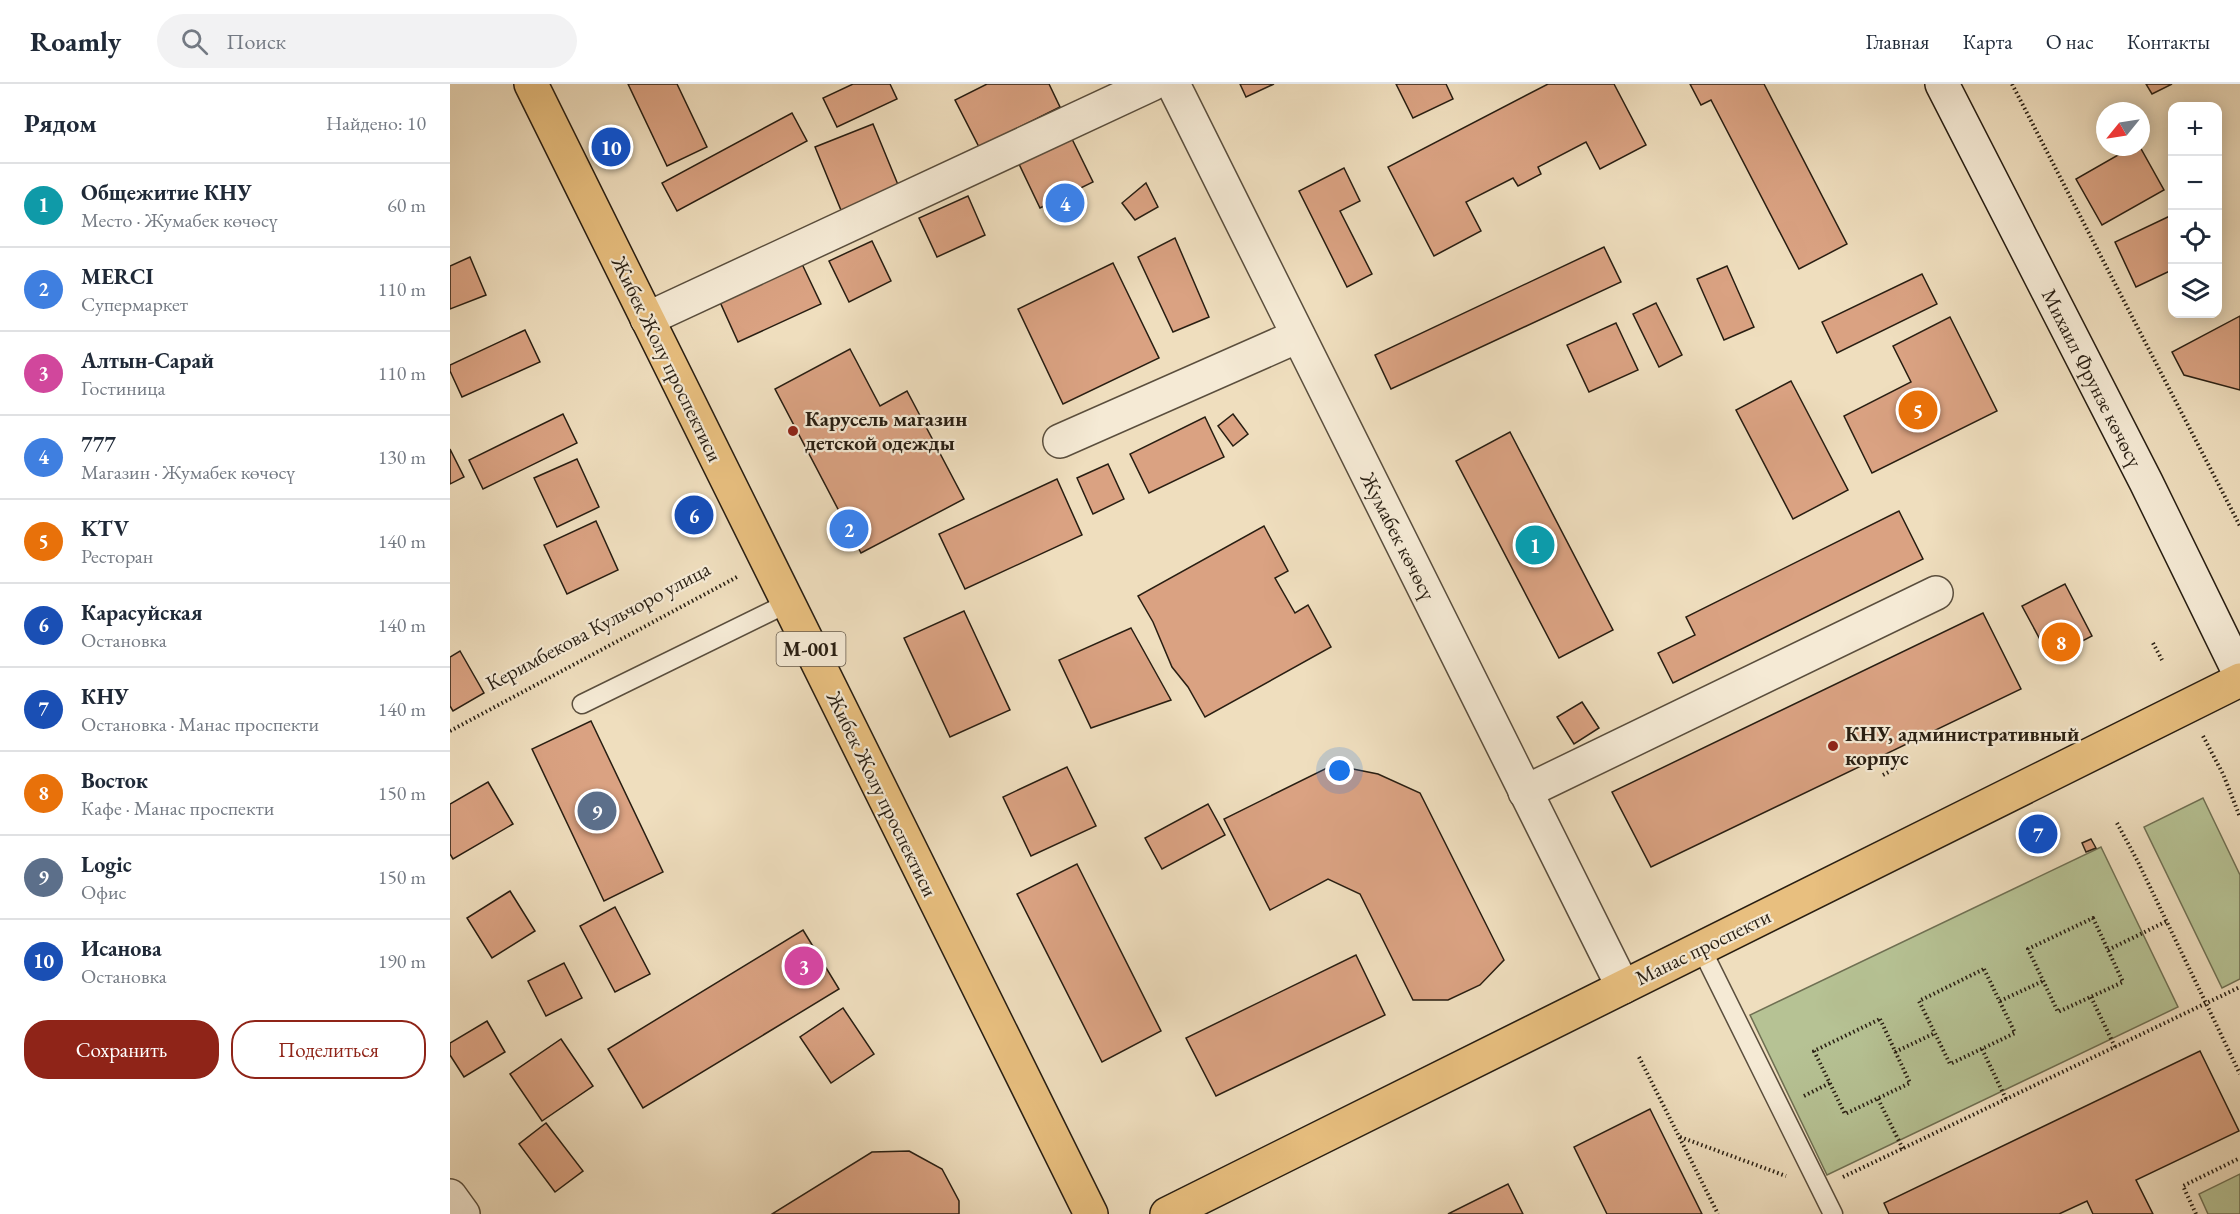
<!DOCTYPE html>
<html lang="ru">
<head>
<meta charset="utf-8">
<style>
  body { margin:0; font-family:"EB Garamond",serif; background:#f2f2f3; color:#1f2937 }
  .controls { position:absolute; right:18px; top:18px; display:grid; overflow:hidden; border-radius:12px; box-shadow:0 3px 15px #0003 }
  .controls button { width:54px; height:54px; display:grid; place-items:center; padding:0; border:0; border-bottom:2px solid #e0e1e3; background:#fff; color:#1f2937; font:30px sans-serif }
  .compass { position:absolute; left:1646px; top:18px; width:54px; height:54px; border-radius:50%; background:#fff; box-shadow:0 3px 15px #0003; rotate:240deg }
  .you { position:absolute; left:890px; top:687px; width:21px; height:21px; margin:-15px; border:4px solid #fff; border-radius:50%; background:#1a73e8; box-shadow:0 0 0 9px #1a73e833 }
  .badge { display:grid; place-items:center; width:39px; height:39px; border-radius:50%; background:#8f2418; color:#fff; font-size:20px; font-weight:700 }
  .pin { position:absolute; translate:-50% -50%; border:3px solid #fff; box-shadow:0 2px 6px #0006 }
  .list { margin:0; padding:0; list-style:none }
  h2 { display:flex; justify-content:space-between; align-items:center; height:78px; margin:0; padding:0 24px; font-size:26px }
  h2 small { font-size:20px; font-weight:400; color:#747a83 }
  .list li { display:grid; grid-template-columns:39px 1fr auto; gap:18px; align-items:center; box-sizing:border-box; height:84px; padding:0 24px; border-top:2px solid #e0e1e3 }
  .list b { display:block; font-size:22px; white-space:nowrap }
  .list p { margin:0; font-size:20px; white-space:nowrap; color:#747a83 }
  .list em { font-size:20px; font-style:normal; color:#747a83 }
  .actions { display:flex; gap:12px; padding:18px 24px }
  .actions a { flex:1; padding:14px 0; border:2px solid #8f2418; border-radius:24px; text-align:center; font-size:21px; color:#8f2418 }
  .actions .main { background:#8f2418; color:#fff }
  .icon { flex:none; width:33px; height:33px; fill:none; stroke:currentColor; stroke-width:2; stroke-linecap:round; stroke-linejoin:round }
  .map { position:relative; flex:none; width:1790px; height:1130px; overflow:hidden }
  header { display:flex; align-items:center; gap:36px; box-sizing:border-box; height:84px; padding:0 30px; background:#fff; border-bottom:2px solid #e0e1e3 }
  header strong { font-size:28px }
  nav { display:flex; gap:33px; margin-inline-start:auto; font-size:21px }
  .search { width:420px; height:54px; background:#f2f2f3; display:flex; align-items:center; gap:15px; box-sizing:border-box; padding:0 21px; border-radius:33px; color:#747a83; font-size:22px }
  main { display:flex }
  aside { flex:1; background:#fff }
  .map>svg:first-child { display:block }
  .green { fill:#b6c294; stroke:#6f7053; stroke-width:1.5 }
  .building { fill:#daa282; stroke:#281e12; stroke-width:1.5 }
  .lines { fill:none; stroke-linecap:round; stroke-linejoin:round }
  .service-casing { stroke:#5a4e3d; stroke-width:21 }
  .minor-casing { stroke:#5a4e3d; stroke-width:36 }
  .tertiary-casing { stroke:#5a4e3d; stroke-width:36 }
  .secondary-casing { stroke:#281e12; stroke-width:36 }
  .primary-casing { stroke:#281e12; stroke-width:36 }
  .path { stroke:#281e12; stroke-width:4; stroke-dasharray:1.5 3; stroke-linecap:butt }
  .service { stroke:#f5ead5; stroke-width:18 }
  .minor { stroke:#f5ead5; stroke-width:33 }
  .tertiary { stroke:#f5ead5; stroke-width:33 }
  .secondary { stroke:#f5ead5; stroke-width:33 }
  .primary { stroke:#e8bf7f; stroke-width:33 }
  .poi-dot { fill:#8f2418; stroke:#f5ead5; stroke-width:2 }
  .labels { text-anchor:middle; stroke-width:4.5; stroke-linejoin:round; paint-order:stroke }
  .shield { fill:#f5ead5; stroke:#665b4c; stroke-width:1.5 }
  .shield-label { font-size:20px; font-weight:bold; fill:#281e12 }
  .street-label { font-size:21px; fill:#281e12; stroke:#f5ead5 }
  .poi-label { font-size:21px; font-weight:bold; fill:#281e12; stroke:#f5ead5; text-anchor:start }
</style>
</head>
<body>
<header>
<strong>Roamly</strong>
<div class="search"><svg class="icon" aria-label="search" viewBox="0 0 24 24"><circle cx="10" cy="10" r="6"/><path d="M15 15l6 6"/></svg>Поиск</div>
<nav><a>Главная</a><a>Карта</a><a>О нас</a><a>Контакты</a></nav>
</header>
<main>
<aside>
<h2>Рядом<small>Найдено: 10</small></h2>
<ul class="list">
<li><span class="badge" style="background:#0f9aa8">1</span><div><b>Общежитие КНУ</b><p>Место · Жумабек көчөсү</p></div><em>60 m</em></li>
<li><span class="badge" style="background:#3f7fe0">2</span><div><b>MERCI</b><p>Супермаркет</p></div><em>110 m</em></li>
<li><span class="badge" style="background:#d1479c">3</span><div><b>Алтын-Сарай</b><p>Гостиница</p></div><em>110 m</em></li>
<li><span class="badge" style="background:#3f7fe0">4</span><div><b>777</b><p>Магазин · Жумабек көчөсү</p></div><em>130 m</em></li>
<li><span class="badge" style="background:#e8710a">5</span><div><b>KTV</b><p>Ресторан</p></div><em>140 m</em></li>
<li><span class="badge" style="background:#1a4fb4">6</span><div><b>Карасуйская</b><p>Остановка</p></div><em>140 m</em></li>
<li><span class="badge" style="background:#1a4fb4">7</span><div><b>КНУ</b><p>Остановка · Манас проспекти</p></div><em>140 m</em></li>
<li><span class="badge" style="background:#e8710a">8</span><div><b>Восток</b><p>Кафе · Манас проспекти</p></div><em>150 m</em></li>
<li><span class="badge" style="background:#5c6f8a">9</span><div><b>Logic</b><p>Офис</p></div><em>150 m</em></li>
<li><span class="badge" style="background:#1a4fb4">10</span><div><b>Исанова</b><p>Остановка</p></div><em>190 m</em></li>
</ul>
<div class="actions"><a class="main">Сохранить</a><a>Поделиться</a></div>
</aside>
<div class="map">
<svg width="1790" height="1130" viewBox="0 0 1790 1130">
  <rect width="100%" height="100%" fill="#efdebe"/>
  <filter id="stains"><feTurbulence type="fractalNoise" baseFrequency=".00333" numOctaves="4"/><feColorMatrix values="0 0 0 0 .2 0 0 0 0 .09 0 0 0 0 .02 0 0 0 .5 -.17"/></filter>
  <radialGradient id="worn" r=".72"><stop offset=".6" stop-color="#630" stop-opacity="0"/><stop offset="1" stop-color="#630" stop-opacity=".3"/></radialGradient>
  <!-- green -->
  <g class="green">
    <polygon points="1753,714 1790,791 1790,895 1772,904 1694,743"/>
    <polygon points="1651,763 1728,923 1377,1091 1300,931"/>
    <polygon points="1790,1090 1790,1130 1758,1130 1749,1110"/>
  </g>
  <!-- building -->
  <g class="building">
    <polygon points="178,0 227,0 257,63 217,82"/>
    <polygon points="403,0 440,0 447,15 387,43 373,14"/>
    <polygon points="537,0 599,0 610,23 529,63 505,16"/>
    <polygon points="790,0 824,0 796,13"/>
    <polygon points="946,0 996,0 1003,15 963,34"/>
    <polygon points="1098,0 1164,0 1196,61 1150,85 1136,58 1088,83 1091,90 1068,102 1063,94 1016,118 1031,147 984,172 938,83"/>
    <polygon points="1240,0 1314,0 1397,160 1349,185 1261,16 1251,21"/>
    <polygon points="1696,0 1722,0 1702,10"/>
    <polygon points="342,29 357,57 227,127 212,99"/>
    <polygon points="423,40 451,108 393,131 365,63"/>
    <polygon points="622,55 643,98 590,124 569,80"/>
    <polygon points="1682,63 1690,63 1714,106 1652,141 1626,95"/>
    <polygon points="894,84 910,117 890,127 922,190 897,203 849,107"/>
    <polygon points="696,99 708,123 685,136 672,119"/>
    <polygon points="518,112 535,151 487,173 469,134"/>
    <polygon points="1722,131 1722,186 1686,203 1665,158"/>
    <polygon points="725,154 759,233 723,248 688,173"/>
    <polygon points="422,157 441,197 399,218 379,177"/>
    <polygon points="1154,163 1171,198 941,305 925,271"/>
    <polygon points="20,173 36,211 0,225 0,182"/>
    <polygon points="663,179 709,274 613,320 568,225"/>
    <polygon points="352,180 371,220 288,258 270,218"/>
    <polygon points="1277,182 1304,243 1274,256 1247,195"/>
    <polygon points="1472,190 1487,220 1387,269 1372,238"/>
    <polygon points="1206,219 1232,271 1209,283 1183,230"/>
    <polygon points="1790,232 1790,306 1734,291 1722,268"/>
    <polygon points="1500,233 1547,327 1422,389 1394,332 1461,298 1443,262"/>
    <polygon points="1166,239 1188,286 1139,308 1117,261"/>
    <polygon points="75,246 90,278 12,313 0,287 0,281"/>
    <polygon points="400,265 430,322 457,307 514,415 411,469 325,305"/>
    <polygon points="1341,297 1398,406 1343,435 1286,326"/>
    <polygon points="113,330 127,359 33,405 19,376"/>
    <polygon points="783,330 798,350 783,362 768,342"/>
    <polygon points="755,333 774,373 699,409 680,370"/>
    <polygon points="1060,348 1163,546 1109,574 1006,377"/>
    <polygon points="0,365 14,393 0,400"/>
    <polygon points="127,375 149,423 107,443 84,394"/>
    <polygon points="658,380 674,415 643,430 627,394"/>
    <polygon points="607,395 632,451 515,505 489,450"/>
    <polygon points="1449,427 1473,475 1223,599 1208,569 1245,551 1236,533"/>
    <polygon points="146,437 168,486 117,510 94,461"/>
    <polygon points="814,442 838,487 825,494 845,529 858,521 881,563 755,633 738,603 722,583 703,538 688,512"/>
    <polygon points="1615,500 1642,552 1600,574 1572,522"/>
    <polygon points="514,527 560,626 500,653 454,554"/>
    <polygon points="1533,529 1571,605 1201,783 1162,708"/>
    <polygon points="681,544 721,616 641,644 609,576"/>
    <polygon points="10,567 34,609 3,627 0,622 0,573"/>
    <polygon points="1132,618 1149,644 1124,660 1107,633"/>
    <polygon points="141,637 213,788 154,817 82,665"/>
    <polygon points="883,681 928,690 970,709 1054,876 1030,901 998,916 963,916 910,810 878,795 820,826 774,735"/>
    <polygon points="617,683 646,742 581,772 553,713"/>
    <polygon points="38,698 63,740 3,775 0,770 0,720"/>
    <polygon points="758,720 775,751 712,785 695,754"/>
    <polygon points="1641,755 1646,764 1636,768 1632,759"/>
    <polygon points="627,780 711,947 652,978 567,810"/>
    <polygon points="60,807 85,847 42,874 17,834"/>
    <polygon points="165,823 200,890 165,908 130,842"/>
    <polygon points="353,846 389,905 193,1024 158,965"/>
    <polygon points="906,871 935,931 766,1012 736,954"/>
    <polygon points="114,879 132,914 96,932 78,897"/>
    <polygon points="393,924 424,970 381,999 350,953"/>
    <polygon points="37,937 55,968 14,993 0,971 0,959"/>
    <polygon points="111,955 143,1002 92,1037 60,990"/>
    <polygon points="1750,967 1789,1047 1686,1096 1703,1130 1643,1130 1637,1117 1609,1130 1439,1130 1434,1119"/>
    <polygon points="1200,1025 1252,1130 1157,1130 1124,1063"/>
    <polygon points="96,1039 133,1087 105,1108 69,1060"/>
    <polygon points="459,1067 492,1085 509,1117 509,1130 322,1130 422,1068"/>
    <polygon points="1058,1100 1073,1130 998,1130"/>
  </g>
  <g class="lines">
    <defs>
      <g id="service">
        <polyline points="132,620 338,519"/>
        <polyline points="1251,864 1383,1130"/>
      </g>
      <g id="minor">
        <polyline points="723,0 1173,903"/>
        <polyline points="197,235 702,0"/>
        <polyline points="610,357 848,252"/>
        <polyline points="1075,708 1486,509"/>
      </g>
      <polyline id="tertiary" points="0,1112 13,1130"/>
      <polyline id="secondary" points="1492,0 1696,398 1790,590"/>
      <g id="primary">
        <polyline points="81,0 641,1130"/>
        <polyline points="717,1130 1790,596"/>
      </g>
    </defs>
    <!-- service casing -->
    <use href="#service" class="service-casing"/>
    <!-- minor casing -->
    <use href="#minor" class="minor-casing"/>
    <!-- tertiary casing -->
    <use href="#tertiary" class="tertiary-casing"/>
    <!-- secondary casing -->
    <use href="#secondary" class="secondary-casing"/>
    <!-- primary casing -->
    <use href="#primary" class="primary-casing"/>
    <!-- path -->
    <g class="path">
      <polyline points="1562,0 1790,442"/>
      <polyline points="1703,559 1712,576"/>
      <polyline points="0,647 287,493"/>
      <polyline points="1753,652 1773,690 1790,733"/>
      <polyline points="1433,691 1446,684"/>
      <polyline points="1667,739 1687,776 1790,990"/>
      <polygon points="1643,834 1673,898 1608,928 1578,865"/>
      <polyline points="1658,866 1717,837"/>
      <polygon points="1534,885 1565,949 1500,980 1469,917"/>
      <polyline points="1641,913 1665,963"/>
      <polyline points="1550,917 1593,897"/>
      <polygon points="1430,935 1460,999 1395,1030 1364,967"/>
      <polyline points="1532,965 1556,1015"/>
      <polyline points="1445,968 1485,949"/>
      <polyline points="1189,973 1268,1130"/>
      <polyline points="1354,1012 1380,999"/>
      <polyline points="1428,1015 1453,1065"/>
      <polyline points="1230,1053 1336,1092"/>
      <polyline points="1393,1093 1790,903"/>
      <polyline points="1746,1130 1733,1102 1790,1074"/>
    </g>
    <!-- service -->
    <use href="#service" class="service"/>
    <!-- minor -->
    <use href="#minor" class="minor"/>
    <!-- tertiary -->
    <use href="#tertiary" class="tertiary"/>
    <!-- secondary -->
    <use href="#secondary" class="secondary"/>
    <!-- primary -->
    <use href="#primary" class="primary"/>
  </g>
  <!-- markers -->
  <g class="poi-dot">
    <circle cx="343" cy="347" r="6"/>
    <circle cx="1383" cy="662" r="6"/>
  </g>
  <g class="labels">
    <!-- shield labels -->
    <rect class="shield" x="326.5" y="548" width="69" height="34" rx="4.5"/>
    <g class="shield-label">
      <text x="361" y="572">М-001</text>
    </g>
    <!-- street labels -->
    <g class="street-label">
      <text transform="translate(217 275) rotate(64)" y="7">Жибек Жолу проспектиси</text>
      <text transform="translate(1642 294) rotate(63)" y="7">Михаил Фрунзе көчөсү</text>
      <text transform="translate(948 452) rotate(63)" y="7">Жумабек көчөсү</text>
      <text transform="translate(148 542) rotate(-28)" y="7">Керимбекова Кульчоро улица</text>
      <text transform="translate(432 710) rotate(64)" y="7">Жибек Жолу проспектиси</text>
      <text transform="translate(1253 863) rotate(-26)" y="7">Манас проспекти</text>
    </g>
    <!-- poi labels -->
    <g class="poi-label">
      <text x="355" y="342">Карусель магазин<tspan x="355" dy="24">детской одежды</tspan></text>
      <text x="1395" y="657">КНУ, административный<tspan x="1395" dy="24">корпус</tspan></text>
    </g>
  </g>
  <rect width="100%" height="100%" filter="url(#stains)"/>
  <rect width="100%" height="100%" fill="url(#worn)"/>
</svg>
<div class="controls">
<button>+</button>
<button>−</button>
<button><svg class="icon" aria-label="locate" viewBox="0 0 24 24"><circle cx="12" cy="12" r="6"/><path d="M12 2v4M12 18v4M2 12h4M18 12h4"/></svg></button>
<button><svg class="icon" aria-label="layers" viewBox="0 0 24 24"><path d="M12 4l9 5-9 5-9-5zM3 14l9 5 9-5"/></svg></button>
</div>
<svg class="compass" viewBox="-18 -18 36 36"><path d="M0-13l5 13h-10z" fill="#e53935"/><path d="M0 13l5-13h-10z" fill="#747a83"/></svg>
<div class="you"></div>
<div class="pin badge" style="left:1085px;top:461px;background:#0f9aa8">1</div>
<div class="pin badge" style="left:399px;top:445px;background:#3f7fe0">2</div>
<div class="pin badge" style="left:354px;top:882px;background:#d1479c">3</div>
<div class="pin badge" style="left:615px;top:119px;background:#3f7fe0">4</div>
<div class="pin badge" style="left:1468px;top:326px;background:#e8710a">5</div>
<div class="pin badge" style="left:244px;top:431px;background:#1a4fb4">6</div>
<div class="pin badge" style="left:1588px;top:750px;background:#1a4fb4">7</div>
<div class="pin badge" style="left:1611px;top:558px;background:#e8710a">8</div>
<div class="pin badge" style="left:147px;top:727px;background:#5c6f8a">9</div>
<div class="pin badge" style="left:161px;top:63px;background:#1a4fb4">10</div>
</div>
</main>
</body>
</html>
